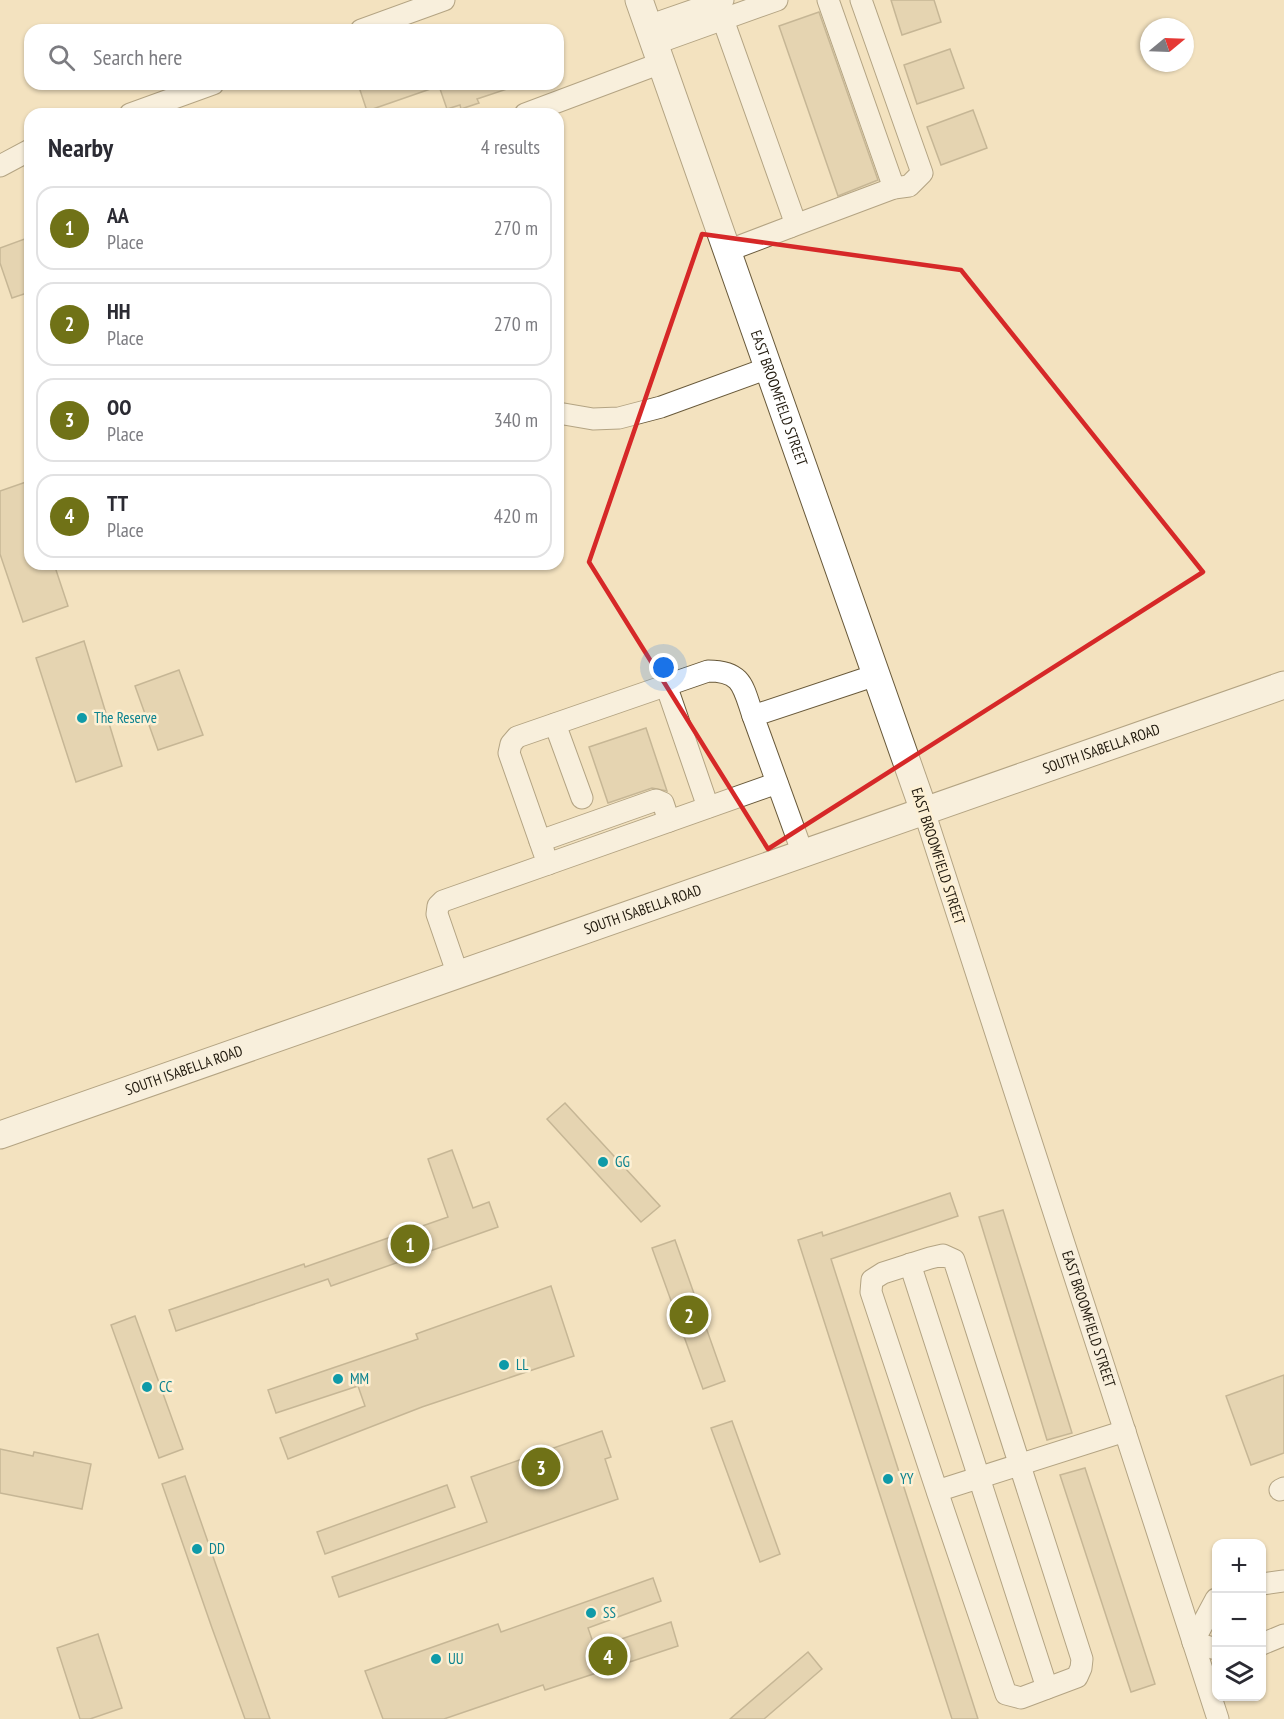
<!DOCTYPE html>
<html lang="en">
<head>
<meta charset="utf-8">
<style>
  body { margin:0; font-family:"PT Sans Narrow",sans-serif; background:#f2f2f3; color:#2b2b33 }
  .controls { position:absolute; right:18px; bottom:18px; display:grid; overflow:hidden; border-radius:12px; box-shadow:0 2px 4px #0004 }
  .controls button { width:54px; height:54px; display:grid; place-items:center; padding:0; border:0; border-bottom:2px solid #e1e1e2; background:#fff; color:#2b2b33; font:30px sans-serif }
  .compass { position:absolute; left:1140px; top:18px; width:54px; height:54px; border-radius:50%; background:#fff; box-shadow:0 2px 4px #0004; rotate:71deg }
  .you { position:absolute; left:664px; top:668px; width:21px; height:21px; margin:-15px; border:4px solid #fff; border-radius:50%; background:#1a73e8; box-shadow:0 0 0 9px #1a73e833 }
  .badge { display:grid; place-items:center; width:39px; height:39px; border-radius:50%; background:#707217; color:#fff; font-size:20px; font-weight:700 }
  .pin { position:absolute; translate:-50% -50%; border:3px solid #fff; box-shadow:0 2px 6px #0006 }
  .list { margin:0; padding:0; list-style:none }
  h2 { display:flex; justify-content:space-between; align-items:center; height:78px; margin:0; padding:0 24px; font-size:26px }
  h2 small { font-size:20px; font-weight:400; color:#7c7c81 }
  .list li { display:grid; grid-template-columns:39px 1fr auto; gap:18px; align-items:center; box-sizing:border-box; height:84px; margin:0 12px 12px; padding:0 12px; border:2px solid #e1e1e2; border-radius:18px }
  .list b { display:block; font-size:22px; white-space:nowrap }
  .list p { margin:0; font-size:20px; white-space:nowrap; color:#7c7c81 }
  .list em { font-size:20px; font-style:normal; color:#7c7c81 }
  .icon { flex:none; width:33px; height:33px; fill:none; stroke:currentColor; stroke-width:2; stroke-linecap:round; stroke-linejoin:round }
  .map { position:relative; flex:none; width:1284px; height:1719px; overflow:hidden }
  .search { position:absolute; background:#fff; box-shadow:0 2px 4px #0004; left:24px; top:24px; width:540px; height:66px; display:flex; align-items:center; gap:15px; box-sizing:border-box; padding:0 21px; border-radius:18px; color:#7c7c81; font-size:22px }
  .panel { position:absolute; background:#fff; box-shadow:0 2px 4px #0004; left:24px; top:108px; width:540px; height:462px; border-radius:18px }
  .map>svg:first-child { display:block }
  .building { fill:#d4c3a1; stroke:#918262; stroke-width:1.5 }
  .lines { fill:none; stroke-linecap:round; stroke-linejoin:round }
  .minor-casing { stroke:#68593a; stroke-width:23 }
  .major-casing { stroke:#68593a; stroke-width:29 }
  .minor { stroke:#fff; stroke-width:21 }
  .major { stroke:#fff; stroke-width:27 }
  .marked { fill:none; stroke:#d62828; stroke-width:4.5; stroke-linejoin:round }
  .culture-dot { fill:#0f9aa8; stroke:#fdf0d4; stroke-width:2 }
  .labels { text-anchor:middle; stroke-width:5; stroke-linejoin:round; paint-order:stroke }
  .street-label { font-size:15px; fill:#20190d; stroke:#fdf0d4 }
  .culture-label { font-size:15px; fill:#0d838f; stroke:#fdf0d4; text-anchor:start }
</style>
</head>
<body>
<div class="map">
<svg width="1284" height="1719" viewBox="0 0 1284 1719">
  <rect width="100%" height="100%" fill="#f3e2bf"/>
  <!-- building -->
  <g class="building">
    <polygon points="891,0 934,0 941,22 902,35"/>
    <polygon points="819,12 878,180 838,196 779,26"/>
    <polygon points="950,49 964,88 917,104 904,65"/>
    <polygon points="358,84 515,84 516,86 477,99 479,103 461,109 460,105 447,109 439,86 367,111"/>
    <polygon points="973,110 987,148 941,165 927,127"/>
    <polygon points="30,237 30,292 12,298 0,263 0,248"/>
    <polygon points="26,482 30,495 30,564 54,564 68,606 23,622 0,554 0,491"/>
    <polygon points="84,641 122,766 76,782 36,658"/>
    <polygon points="179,670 203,735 158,750 135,686"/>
    <polygon points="646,728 667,791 652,788 608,803 589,747"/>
    <polygon points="565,1103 660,1206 641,1222 547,1119"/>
    <polygon points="452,1150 473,1208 489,1202 498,1227 331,1286 328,1279 176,1331 169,1310 304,1264 305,1267 448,1217 428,1159"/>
    <polygon points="950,1193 958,1216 831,1259 978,1719 952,1719 798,1240 822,1232 823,1236"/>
    <polygon points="1003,1210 1072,1433 1047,1440 979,1217"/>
    <polygon points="675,1240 725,1381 703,1389 652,1248"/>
    <polygon points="551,1286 574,1356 422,1407 288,1459 280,1438 365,1406 358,1386 276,1413 268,1390 418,1339 416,1334"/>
    <polygon points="135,1316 183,1449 159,1458 111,1325"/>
    <polygon points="1284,1375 1284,1453 1251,1465 1226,1396"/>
    <polygon points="732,1421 780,1554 760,1562 711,1428"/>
    <polygon points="602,1431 611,1457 605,1459 618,1499 339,1597 332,1577 487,1522 471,1477"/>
    <polygon points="0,1449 33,1456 34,1452 91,1464 82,1509 0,1493"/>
    <polygon points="1085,1468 1155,1684 1131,1692 1060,1475"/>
    <polygon points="185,1476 233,1614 270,1719 245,1719 212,1628 162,1484"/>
    <polygon points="447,1485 455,1507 325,1554 317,1532"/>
    <polygon points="653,1578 661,1601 588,1628 595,1648 671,1622 678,1646 545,1690 543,1685 444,1719 383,1719 365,1671 498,1624 501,1632"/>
    <polygon points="98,1634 122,1708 90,1719 80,1719 57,1648"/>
    <polygon points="808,1652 822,1669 764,1719 730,1719"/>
  </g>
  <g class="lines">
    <defs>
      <g id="minor">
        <polyline points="716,0 794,219 790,227 727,251"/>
        <polyline points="828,0 894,188"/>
        <polyline points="648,26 723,0"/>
        <polyline points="361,30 444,0"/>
        <polyline points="654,44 777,0"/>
        <polyline points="130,114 213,84"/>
        <polyline points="525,114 661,63"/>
        <polyline points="0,166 30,150"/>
        <polyline points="790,227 894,188 909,186 922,173 861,0"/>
        <polyline points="558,413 593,419 619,418 661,407 768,368"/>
        <polyline points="666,685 708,807"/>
        <polyline points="555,724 582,798"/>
        <path id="s1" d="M924,811L1218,1719"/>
        <polyline points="540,841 656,800 663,803 669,821"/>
        <polyline points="803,854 753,716 876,675"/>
        <polyline points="548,864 777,783"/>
        <path d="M458,975L437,914L438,906L443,901L548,864L509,753L511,744L517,737L708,671C743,671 743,687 753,716"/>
        <polyline points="910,1264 1047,1688"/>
        <polyline points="1280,1490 1284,1488"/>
        <polyline points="937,1491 871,1292 872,1280 883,1273 930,1258 943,1255 954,1260 1082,1659 1081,1668 1077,1677 1021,1698 1006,1694 937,1491 1125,1431"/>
        <polyline points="1262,1584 1284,1581"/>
        <polyline points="1193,1642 1216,1599"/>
        <polyline points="1193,1642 1216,1649"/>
        <polyline points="1262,1644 1284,1635"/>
      </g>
      <g id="major">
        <path id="s2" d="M639,0L924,811"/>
        <path id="s3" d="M0,1135L1284,685"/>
      </g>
    </defs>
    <!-- minor casing -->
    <use href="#minor" class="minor-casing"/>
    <!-- major casing -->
    <use href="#major" class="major-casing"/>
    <!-- minor -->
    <use href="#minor" class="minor"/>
    <!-- major -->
    <use href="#major" class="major"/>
  </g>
  <!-- marked area -->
  <path d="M0 0H1284V1719H0ZM702,234L961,270L1203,572L768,849L589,562Z" fill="#f3e2bf" fill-opacity=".55" fill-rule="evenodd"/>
  <path class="marked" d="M702,234L961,270L1203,572L768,849L589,562Z"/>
  <!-- markers -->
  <g class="culture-dot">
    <circle cx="82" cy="718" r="6"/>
    <circle cx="603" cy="1162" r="6"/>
    <circle cx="504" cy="1365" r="6"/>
    <circle cx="338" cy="1379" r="6"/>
    <circle cx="147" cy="1387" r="6"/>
    <circle cx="888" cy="1479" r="6"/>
    <circle cx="197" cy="1549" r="6"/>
    <circle cx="591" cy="1613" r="6"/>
    <circle cx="436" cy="1659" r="6"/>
  </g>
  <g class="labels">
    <!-- street labels -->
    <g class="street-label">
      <text dy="5" stroke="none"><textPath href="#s2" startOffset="422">EAST BROOMFIELD STREET</textPath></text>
      <text dy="5" stroke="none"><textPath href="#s3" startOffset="1167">SOUTH ISABELLA ROAD</textPath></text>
      <text transform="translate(938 856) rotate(72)" y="5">EAST BROOMFIELD STREET</text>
      <text dy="5" stroke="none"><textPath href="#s3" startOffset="681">SOUTH ISABELLA ROAD</textPath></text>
      <text dy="5" stroke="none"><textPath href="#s3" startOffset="195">SOUTH ISABELLA ROAD</textPath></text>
      <text dy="5" stroke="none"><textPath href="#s1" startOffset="534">EAST BROOMFIELD STREET</textPath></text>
    </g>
    <!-- culture labels -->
    <g class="culture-label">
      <text x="94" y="723">The Reserve</text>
      <text x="615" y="1167">GG</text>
      <text x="516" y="1370">LL</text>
      <text x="350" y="1384">MM</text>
      <text x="159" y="1392">CC</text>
      <text x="900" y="1484">YY</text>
      <text x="209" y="1554">DD</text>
      <text x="603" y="1618">SS</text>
      <text x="448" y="1664">UU</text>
    </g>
  </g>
</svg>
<div class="controls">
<button>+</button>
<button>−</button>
<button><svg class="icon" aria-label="layers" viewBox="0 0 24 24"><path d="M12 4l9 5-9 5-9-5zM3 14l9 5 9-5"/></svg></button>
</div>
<svg class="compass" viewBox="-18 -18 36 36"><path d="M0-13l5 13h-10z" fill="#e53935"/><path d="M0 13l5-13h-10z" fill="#7c7c81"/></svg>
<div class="you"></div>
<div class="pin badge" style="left:410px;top:1244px">1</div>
<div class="pin badge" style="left:689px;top:1315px">2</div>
<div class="pin badge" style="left:541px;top:1467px">3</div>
<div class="pin badge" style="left:608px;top:1656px">4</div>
<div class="search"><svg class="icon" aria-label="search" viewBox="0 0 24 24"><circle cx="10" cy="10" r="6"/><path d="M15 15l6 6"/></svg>Search here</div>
<section class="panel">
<h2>Nearby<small>4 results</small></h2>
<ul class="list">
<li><span class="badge">1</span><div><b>AA</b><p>Place</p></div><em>270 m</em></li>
<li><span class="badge">2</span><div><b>HH</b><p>Place</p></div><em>270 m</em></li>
<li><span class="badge">3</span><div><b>OO</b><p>Place</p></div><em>340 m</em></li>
<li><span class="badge">4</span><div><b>TT</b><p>Place</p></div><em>420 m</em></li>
</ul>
</section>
</div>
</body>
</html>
